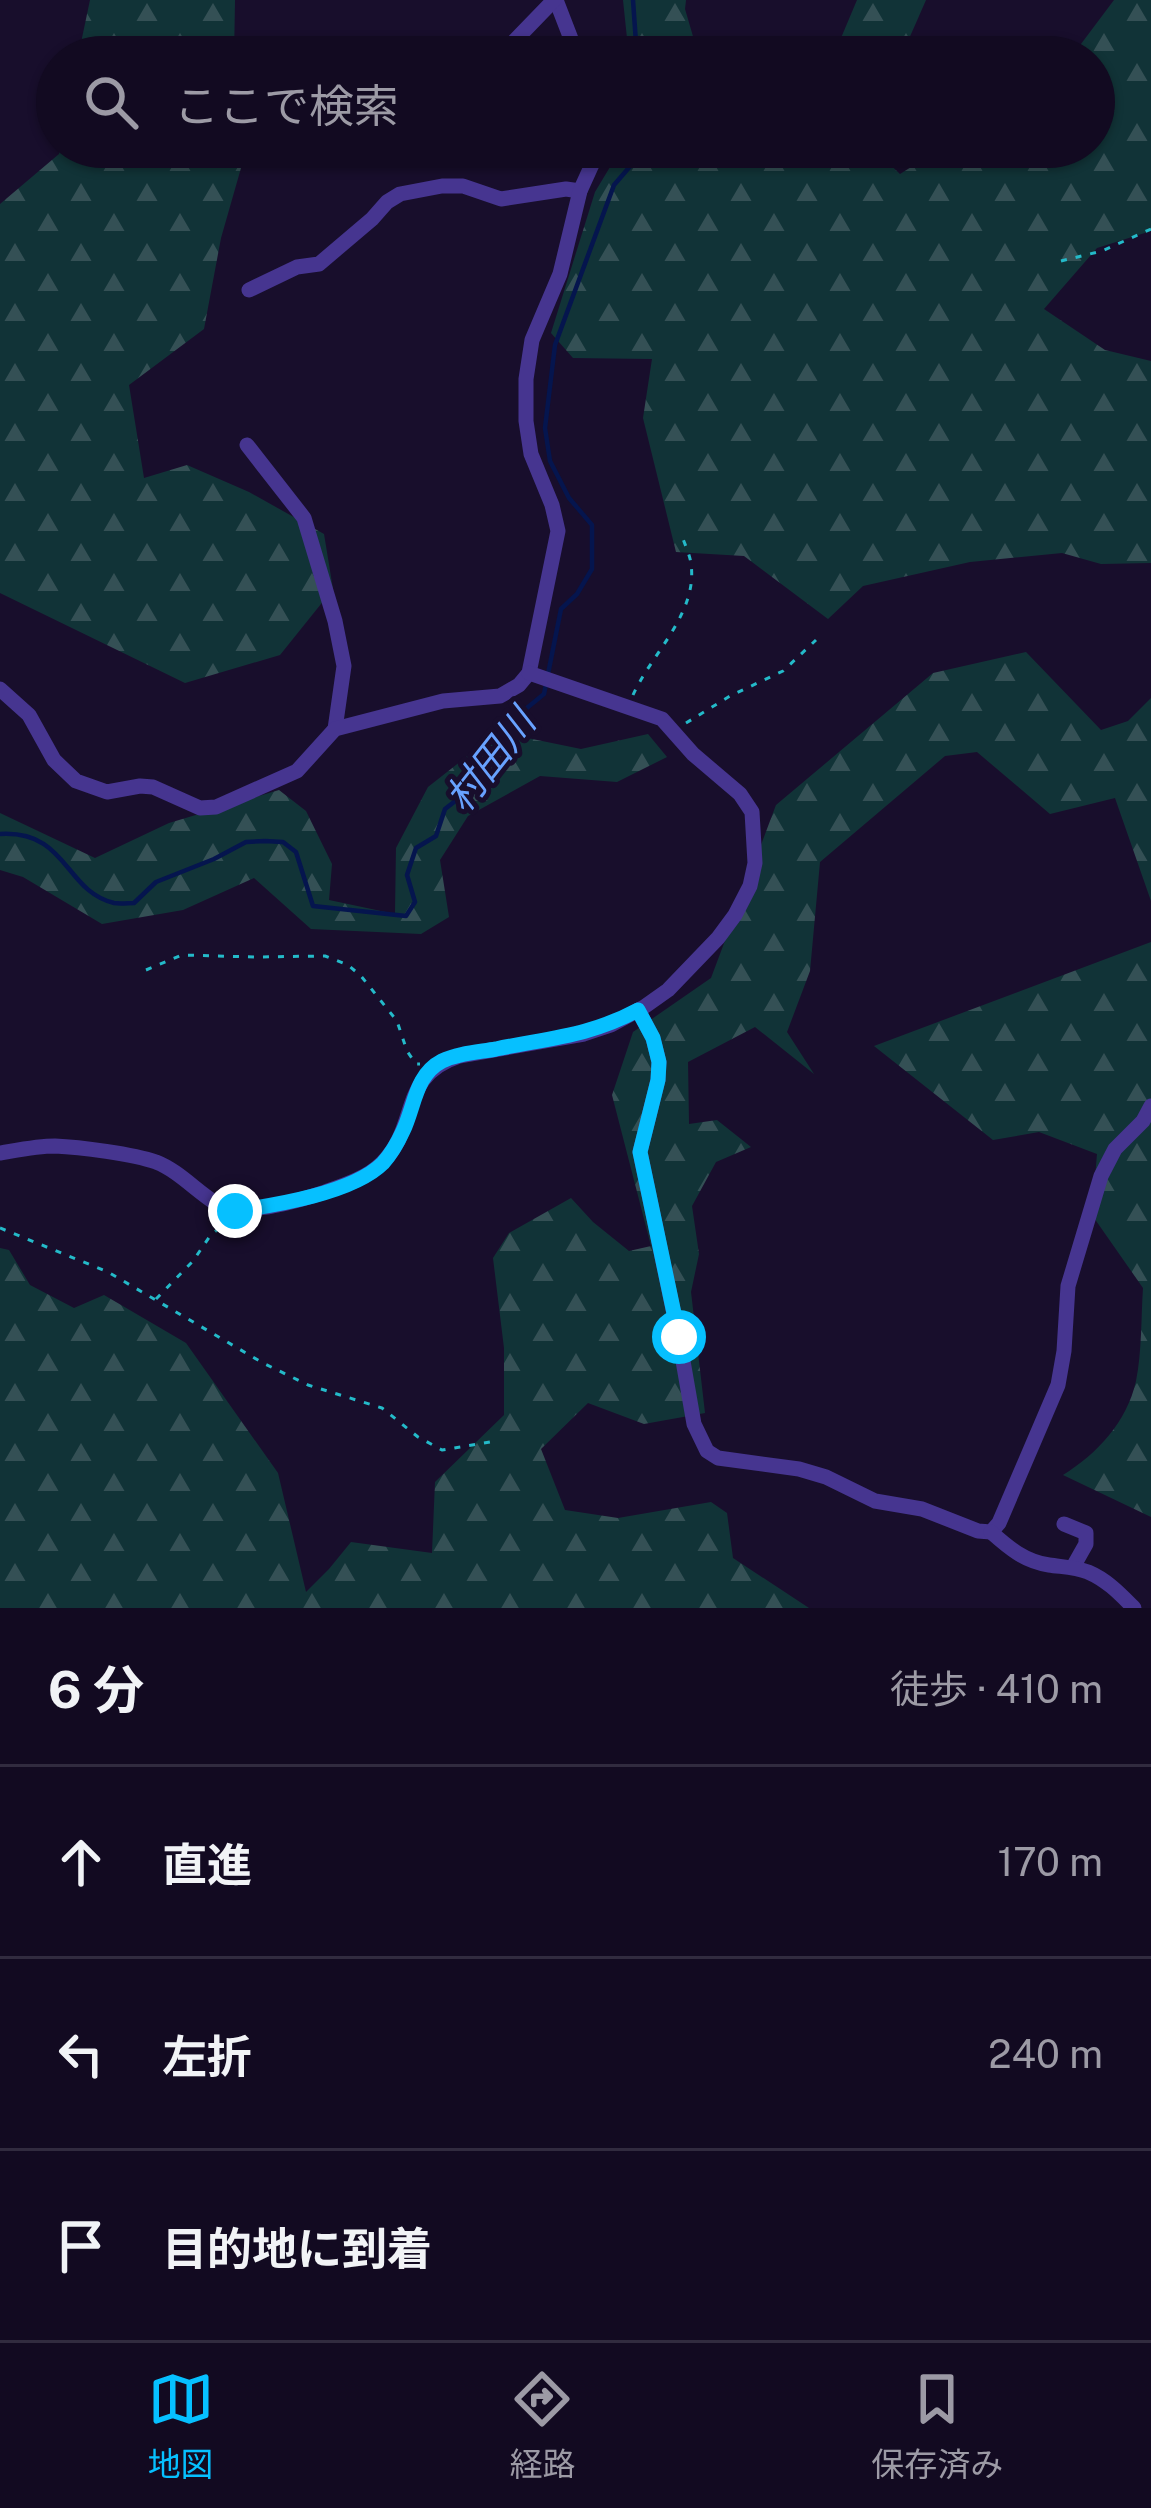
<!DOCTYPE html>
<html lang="ja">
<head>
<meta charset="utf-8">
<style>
  body { margin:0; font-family:"Public Sans","Noto Sans JP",sans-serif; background:#1f182e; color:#f1f3f6 }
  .stop { position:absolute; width:36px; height:36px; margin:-27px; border:9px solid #06c0ff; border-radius:50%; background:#fff }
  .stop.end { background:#06c0ff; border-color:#fff; box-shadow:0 3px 12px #0008 }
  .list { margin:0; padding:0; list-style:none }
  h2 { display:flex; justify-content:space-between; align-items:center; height:156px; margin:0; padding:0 48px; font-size:51px }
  h2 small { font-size:39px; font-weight:400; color:#9c9aa5 }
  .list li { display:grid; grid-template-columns:78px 1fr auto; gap:36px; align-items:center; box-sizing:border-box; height:192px; padding:0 48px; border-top:3px solid #312b3f }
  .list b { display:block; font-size:45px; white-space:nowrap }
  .list em { font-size:39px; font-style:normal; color:#9c9aa5 }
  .icon { flex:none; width:66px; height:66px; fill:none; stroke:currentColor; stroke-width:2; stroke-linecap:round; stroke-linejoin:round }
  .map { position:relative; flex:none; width:1151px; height:1608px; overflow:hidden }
  .search { position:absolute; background:#120a21; box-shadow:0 3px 9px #0004; left:36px; right:36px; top:36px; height:132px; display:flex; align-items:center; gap:30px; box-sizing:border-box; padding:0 42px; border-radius:66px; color:#9c9aa5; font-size:45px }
  .sheet { height:732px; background:#120a21 }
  nav { display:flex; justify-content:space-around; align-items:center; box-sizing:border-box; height:168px; border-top:3px solid #312b3f; background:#120a21; font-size:33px; color:#9c9aa5 }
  nav a { display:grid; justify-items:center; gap:6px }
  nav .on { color:#06c0ff }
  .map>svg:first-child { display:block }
  .forest { fill:url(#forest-firs) }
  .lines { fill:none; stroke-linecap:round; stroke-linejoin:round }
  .stream { stroke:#05154e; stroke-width:4.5 }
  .path { stroke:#24bac9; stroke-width:3; stroke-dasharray:6 9; stroke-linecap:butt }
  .minor { stroke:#463590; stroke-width:15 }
  .route { stroke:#06c0ff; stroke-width:15 }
  .labels { text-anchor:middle; stroke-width:10; stroke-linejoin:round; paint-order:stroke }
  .water-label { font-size:39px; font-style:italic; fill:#68a2ff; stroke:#180e2c }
</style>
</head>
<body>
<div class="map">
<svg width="1151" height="1608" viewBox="0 0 1151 1608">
  <defs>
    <pattern id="forest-firs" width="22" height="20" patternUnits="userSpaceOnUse" patternTransform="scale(3)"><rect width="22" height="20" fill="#113337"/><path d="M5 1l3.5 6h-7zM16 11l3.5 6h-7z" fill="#345055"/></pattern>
  </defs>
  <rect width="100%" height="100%" fill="#180e2c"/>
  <!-- forest -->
  <g class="forest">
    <polygon points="90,0 235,0 234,57 78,57"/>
    <polygon points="623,0 686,0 685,9 699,57 629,57"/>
    <polygon points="857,0 926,0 901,57 833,57"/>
    <polygon points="1114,0 1151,0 1151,231 1097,248 1044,309 1105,350 1151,361 1151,563 1101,564 1062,553 970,562 863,586 828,619 744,556 676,552 643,418 652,359 573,358 551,333 595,192 622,147 878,147 880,155 900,174 943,147 1094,147 1094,57 1064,57 1078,48"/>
    <polygon points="61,147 247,147 221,238 204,329 129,385 144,478 187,465 249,492 324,534 333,589 280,655 185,683 0,593 0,204 59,154"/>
    <polygon points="1026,652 1101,730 1128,721 1151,698 1151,901 1115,798 1050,814 977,752 945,756 820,862 810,971 787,1032 814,1074 755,1027 688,1062 689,1124 717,1120 751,1147 716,1162 692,1206 699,1254 691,1292 705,1413 644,1424 588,1403 541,1449 565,1510 618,1518 711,1502 727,1513 733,1558 809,1608 0,1608 0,1248 9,1250 30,1285 74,1308 104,1295 186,1343 278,1473 306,1592 329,1569 351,1542 432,1553 435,1482 504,1415 504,1348 493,1258 509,1233 571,1198 593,1222 629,1251 651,1246 612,1095 633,1032 711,978 776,805 933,673"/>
    <polygon points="498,732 581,749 648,734 667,757 617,782 540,776 468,816 440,860 449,917 421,934 311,929 254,878 183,910 102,924 23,877 0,870 0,813 95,858 169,823 279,790 306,811 332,864 329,900 395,914 396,848 428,787"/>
    <path d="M1151,942V1517L1063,1475C1097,1454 1127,1422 1136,1381C1142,1352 1141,1318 1143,1288L1092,1215L1097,1154L1039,1132L993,1140L874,1046Z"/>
  </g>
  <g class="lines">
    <!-- stream -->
    <g class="stream">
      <polyline points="633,0 637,57"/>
      <path d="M0,834C68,830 64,891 114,903C121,904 128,903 134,903L156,882L214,859L246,842L265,841L283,842L296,852L313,906L406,916L415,902L407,875L416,848L436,836L445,809L472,788L481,768L511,721L544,694L561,609L577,594L592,569V525L569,498L550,461L545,428L555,345L614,185L639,156L641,147"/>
    </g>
    <!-- path -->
    <g class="path">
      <polyline points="1061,261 1102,251 1151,229"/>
      <path d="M633,695C652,653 698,613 691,564C690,555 685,545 682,536"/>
      <polyline points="686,723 730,696 783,671 816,640"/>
      <polyline points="146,970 182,955 255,957 325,956 348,965 361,976 397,1021 407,1051 416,1064 420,1064"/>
      <polyline points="0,1228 108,1272 263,1363 308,1385 382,1408 418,1437 442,1450 496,1441"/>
      <polyline points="156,1299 193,1261 210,1236 226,1222"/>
    </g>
    <!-- minor -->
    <g class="minor">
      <polyline points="556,0 578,57"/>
      <polyline points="499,57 554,0"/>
      <polyline points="249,290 297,267 319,264 372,219 387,202 400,194 442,186 463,186 501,199 566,189 580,191"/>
      <polyline points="247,445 304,518 335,621 344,666 335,729"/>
      <polyline points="0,689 29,715 54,760 76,781 107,792 140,786 153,787 200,808 216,807 297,771 335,729 443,701 500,696 519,685 529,673 558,531 552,505 531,454 526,421 526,379 532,340 560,274 580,191 600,147"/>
      <polyline points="638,1010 653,1038 659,1062 658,1080 640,1152 679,1338 694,1424 707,1451 718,1458 799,1469 826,1477 875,1501 922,1509 978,1531 991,1532 999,1523 1058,1385 1064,1351 1068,1286 1101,1176 1115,1149 1143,1121 1151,1106"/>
      <path d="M0,1153C18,1150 37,1146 55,1146C80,1147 133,1154 156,1162C179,1171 196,1191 217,1204C242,1218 298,1201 325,1192C345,1185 367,1178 382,1163C420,1125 398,1076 459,1056L584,1034L611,1025L644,1007L668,990L718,938L735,915L750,886L755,863L752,812L740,794L693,754L662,719L529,673"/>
      <polyline points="1064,1524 1086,1533 1086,1544 1073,1567"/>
      <path d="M991,1532C1009,1548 1024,1561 1049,1565C1062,1567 1075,1567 1088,1572C1107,1580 1120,1594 1134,1608"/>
    </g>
  </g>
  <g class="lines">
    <!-- route -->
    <path class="route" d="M235,1211C276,1205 353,1193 383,1163C391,1154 398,1142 403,1131C415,1106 415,1075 442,1061C458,1053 479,1052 496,1049C549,1038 590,1036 638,1010L653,1038L659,1062L658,1080L640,1152L679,1337"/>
  </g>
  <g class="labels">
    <!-- water labels -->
    <g class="water-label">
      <text transform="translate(490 760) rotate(-52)" y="14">村田川</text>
    </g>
  </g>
</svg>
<div class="stop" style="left:679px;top:1337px"></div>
<div class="stop end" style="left:235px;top:1211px"></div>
<div class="search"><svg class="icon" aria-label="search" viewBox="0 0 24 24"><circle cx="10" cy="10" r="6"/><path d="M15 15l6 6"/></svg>ここで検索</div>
</div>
<section class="sheet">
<h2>6 分<small>徒歩 · 410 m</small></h2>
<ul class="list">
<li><svg class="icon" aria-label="ahead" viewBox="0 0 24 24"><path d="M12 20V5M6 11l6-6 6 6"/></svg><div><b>直進</b></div><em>170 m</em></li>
<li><svg class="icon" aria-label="left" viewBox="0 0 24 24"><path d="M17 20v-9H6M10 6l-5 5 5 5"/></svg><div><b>左折</b></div><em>240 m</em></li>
<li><svg class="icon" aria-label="arrive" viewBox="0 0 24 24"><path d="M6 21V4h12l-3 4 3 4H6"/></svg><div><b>目的地に到着</b></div></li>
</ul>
</section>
<nav>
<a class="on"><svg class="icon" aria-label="map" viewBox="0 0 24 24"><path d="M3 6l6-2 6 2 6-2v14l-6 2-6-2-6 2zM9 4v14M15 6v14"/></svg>地図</a>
<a><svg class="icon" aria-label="directions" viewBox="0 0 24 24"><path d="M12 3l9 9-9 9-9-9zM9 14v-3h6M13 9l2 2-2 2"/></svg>経路</a>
<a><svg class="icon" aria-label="saved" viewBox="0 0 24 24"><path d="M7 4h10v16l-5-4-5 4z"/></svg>保存済み</a>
</nav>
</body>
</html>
